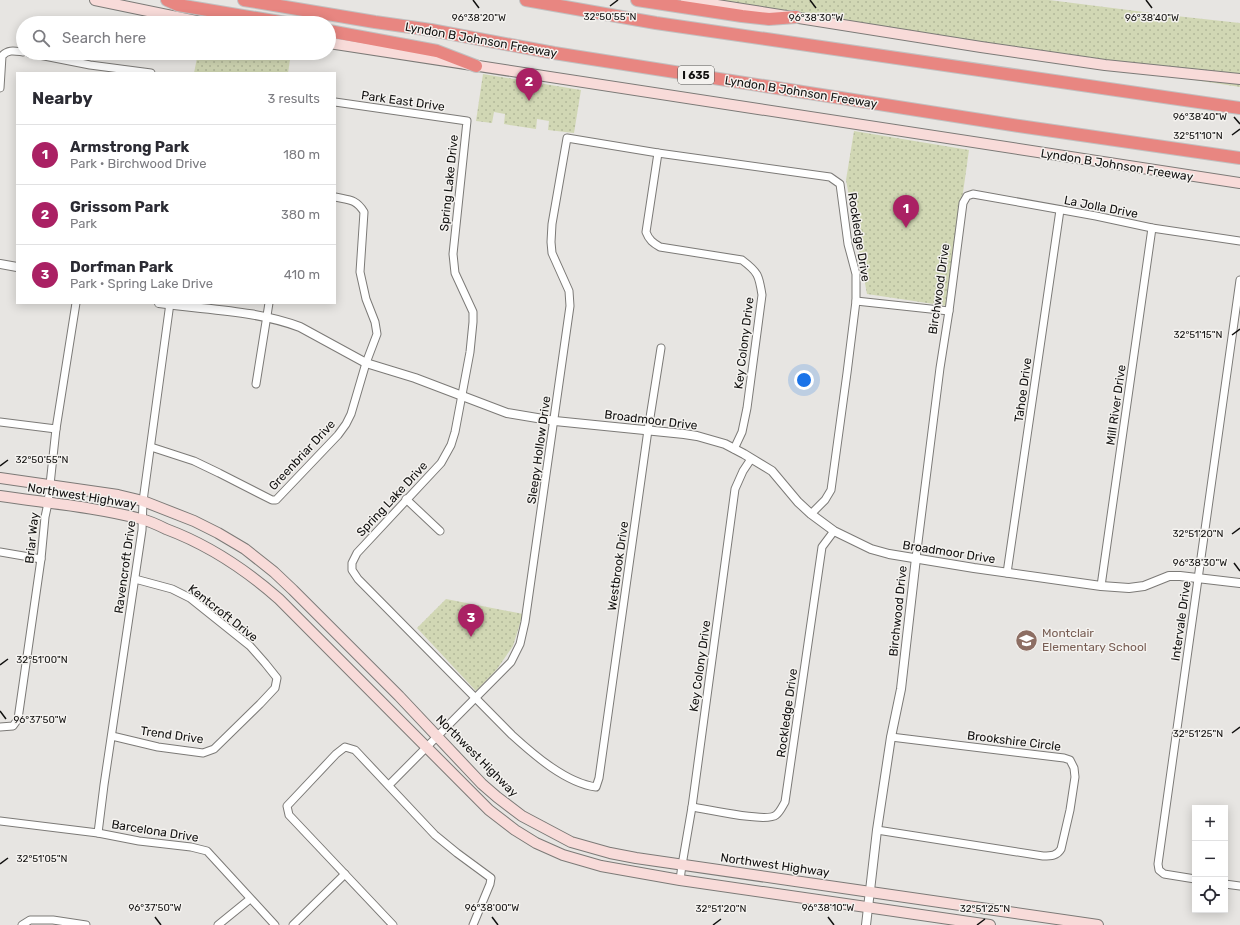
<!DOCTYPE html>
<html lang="en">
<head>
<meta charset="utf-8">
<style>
  body { margin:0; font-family:Rubik,sans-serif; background:#f2f2f3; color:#2b2b33 }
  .controls { position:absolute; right:12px; bottom:12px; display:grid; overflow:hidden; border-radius:0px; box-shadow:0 2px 10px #0003 }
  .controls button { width:36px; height:36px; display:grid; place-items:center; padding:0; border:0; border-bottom:1px solid #e1e1e2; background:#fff; color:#2b2b33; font:20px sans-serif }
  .you { position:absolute; left:804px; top:380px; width:14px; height:14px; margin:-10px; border:3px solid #fff; border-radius:50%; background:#1a73e8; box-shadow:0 0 0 6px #1a73e833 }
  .badge { display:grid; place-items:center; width:26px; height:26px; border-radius:50%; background:#aa2164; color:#fff; font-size:13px; font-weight:700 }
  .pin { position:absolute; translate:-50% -33px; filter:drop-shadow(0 1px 2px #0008) }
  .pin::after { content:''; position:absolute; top:21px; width:14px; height:12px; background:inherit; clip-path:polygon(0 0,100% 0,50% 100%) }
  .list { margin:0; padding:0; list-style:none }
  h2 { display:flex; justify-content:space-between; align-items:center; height:52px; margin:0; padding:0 16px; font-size:17px }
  h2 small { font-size:13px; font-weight:400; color:#7c7c81 }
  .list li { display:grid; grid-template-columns:26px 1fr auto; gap:12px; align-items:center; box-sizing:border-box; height:60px; padding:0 16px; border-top:1px solid #e1e1e2 }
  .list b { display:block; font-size:15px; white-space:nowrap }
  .list p { margin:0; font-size:13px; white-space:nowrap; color:#7c7c81 }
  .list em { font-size:13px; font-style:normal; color:#7c7c81 }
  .icon { flex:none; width:22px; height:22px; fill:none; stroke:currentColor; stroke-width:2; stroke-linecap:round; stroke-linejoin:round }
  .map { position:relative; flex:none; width:1240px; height:925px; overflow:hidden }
  .search { position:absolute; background:#fff; box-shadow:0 2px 10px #0003; left:16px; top:16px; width:320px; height:44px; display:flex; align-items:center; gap:10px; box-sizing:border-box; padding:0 14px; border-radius:22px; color:#7c7c81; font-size:15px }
  .panel { position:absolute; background:#fff; box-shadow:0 2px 10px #0003; left:16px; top:72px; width:320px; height:232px; border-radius:0px }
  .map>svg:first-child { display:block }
  .grass { fill:url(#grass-dots) }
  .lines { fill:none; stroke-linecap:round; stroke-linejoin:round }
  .minor-casing { stroke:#7c7a77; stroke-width:9 }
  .tertiary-casing { stroke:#7c7a77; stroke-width:10 }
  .secondary-casing { stroke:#7c7a77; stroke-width:12 }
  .motorway-casing { stroke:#c1c1c1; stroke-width:14 }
  .minor { stroke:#fff; stroke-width:7 }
  .tertiary { stroke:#fff; stroke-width:8 }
  .secondary { stroke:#f8dbd9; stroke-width:10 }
  .motorway { stroke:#e88681; stroke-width:12 }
  .ticks { fill:none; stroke:#11100f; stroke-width:1.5 }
  .labels { text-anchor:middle; stroke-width:3; stroke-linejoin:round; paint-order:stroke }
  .shield { fill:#f4f2ef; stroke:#555452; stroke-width:1 }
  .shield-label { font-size:11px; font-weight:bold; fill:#11100f }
  .street-label { font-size:12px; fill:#11100f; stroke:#f4f2ef }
  .education-label { font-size:12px; fill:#785e54; stroke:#f4f2ef; text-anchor:start }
  .ticks-label { font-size:10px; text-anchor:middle; fill:#11100f; stroke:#f4f2ef; stroke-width:3; stroke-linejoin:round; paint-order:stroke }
</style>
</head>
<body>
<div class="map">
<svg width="1240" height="925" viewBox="0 0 1240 925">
  <defs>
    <pattern id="grass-dots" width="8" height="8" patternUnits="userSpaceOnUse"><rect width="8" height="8" fill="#d1d7b4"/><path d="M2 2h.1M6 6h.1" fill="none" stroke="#b2b89a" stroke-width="1.8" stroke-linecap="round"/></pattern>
  </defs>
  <rect width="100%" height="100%" fill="#e7e5e2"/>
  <!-- grass -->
  <g class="grass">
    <polygon points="681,0 1049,0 1176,16 1240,23 1240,87"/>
    <polygon points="198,53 291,53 288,73 194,73"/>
    <polygon points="483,74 581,90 574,133 548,130 549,121 537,119 536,129 504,124 505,114 494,112 492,123 476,121"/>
    <polygon points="854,131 969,150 947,306 867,294 846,180"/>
    <polygon points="446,599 523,614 513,646 497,669 476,691 417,628"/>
  </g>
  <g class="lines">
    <defs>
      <g id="minor">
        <polyline points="29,53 90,65 151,73"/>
        <path d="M0,88L2,56C8,49 15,51 23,52"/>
        <path d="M335,102L467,121L453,254L455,273L473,312V322L470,352L455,432L451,445L441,463L357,553L352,563V570L358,579L512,735C534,755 566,783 596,787L599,778L648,430L661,348"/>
        <path d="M658,153L646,232C649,240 653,243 660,247L742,260C758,272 759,275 762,295L747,408L742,432L734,449"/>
        <polyline points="856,301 949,311"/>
        <polyline points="256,384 269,303"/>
        <polyline points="0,422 56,429"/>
        <path d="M151,447L194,461L219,473L272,500H276L338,435L346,424L351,414L366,363L377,334L375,322L366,299L360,272L364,212C356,199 349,200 335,197"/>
        <polyline points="406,499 440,531"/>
        <polyline points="0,552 41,559"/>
        <polyline points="916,558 940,368 949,311 963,203 967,196 973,194 1096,216 1152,228 1240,241"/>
        <polyline points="1007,573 1060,210"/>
        <polyline points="1101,586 1152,228"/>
        <polyline points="0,727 13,726 18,719 41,559 45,517 48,503 56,429 76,303"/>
        <polyline points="112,736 158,747 203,753 214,749 260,704 275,688 277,678 265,663 250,646 190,598 172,589 135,579"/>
        <polyline points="389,785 511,662 520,644 525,622 570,306 569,291 552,253 551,242 552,224 567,138 658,153 830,177 840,184 848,244 856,274 856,301 847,373 831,490 825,500 811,514"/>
        <path d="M692,807C707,809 766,823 776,815C780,812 782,807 785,802L822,547L834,531"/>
        <polyline points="0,821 98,833 139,841 191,847 207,851 275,925"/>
        <path d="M877,830L1043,856C1051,856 1057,856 1061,849L1070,810L1075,777L1074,768L1070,760L1064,758L891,737"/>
        <polyline points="98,833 104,785 142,530 143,501 170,303"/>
        <polyline points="1195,879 1164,874 1159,870 1158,864 1240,280"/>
        <polyline points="680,880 682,865 692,807 735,489 743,471 751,459"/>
        <polyline points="1225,884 1240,886"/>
        <polyline points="22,925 30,920 53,920 86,925"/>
        <polyline points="218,925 250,899"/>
        <polyline points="293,925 345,874"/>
        <polyline points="393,925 289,815 287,806 336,754 345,747 355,750 435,835 457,853 491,878 490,884 473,925"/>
      </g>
      <g id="tertiary">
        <polyline points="0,264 17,267"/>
        <path d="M159,303C206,310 255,310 300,327L366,363L415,378L507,413L555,421L684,434L697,436L725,444L744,454L772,471L798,502L811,514L834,531L871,549L889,554L974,568L1101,586L1129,588L1144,586L1169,576H1180L1240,583"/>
        <polyline points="866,925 877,830 891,737 901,689 916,558"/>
      </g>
      <g id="secondary">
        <polyline points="95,0 206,23"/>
        <polyline points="686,0 981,47 1105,65 1240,79"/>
        <polyline points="329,43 1240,183"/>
        <path d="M0,478L118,495L143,501L194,521L218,533L245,549L274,572L293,590L399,696L482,784L497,797L522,816L571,842L610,853L636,858C790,881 944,902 1098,925"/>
        <path d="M0,496C47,503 95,507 141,519C150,521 158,525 166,529C209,545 245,569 279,599L489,810L515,830L536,843L563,855L601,866L680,880L990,925"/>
      </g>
      <g id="motorway">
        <polyline points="167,0 178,5 286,23"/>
        <polyline points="244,0 375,22 431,30 554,53 1019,126 1240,158"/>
        <polyline points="526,0 656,23 1240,108"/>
        <polyline points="637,0 742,16 769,19 796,17"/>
        <polyline points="329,31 437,51 476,66"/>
      </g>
    </defs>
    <!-- minor casing -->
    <use href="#minor" class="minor-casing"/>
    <!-- tertiary casing -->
    <use href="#tertiary" class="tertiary-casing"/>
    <!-- secondary casing -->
    <use href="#secondary" class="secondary-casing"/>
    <!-- motorway casing -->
    <use href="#motorway" class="motorway-casing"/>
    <!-- minor -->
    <use href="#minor" class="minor"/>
    <!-- tertiary -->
    <use href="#tertiary" class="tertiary"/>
    <!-- secondary -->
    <use href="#secondary" class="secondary"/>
    <!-- motorway -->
    <use href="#motorway" class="motorway"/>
  </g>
  <!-- ticks -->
  <path class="ticks" d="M473,0L479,8M810,0L816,8M1146,0L1152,8M610,6L618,0M1234,117L1240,124M1232,135L1240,129M1232,335L1240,329M0,466L8,460M1232,534L1240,528M1234,563L1240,571M0,665L8,659M0,711L6,719M1232,733L1240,727M0,864L8,858M155,917L161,925M492,917L498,925M828,917L834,925M713,925L721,919M977,925L985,919"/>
  <!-- icons -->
  <defs>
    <symbol id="school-disc" viewBox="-11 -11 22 22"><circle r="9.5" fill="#8d6e63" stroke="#f4f2ef"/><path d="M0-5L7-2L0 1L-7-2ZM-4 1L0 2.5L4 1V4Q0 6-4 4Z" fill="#fff"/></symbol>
  </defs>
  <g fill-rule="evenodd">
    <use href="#school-disc" x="1014" y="628" width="25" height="25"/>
  </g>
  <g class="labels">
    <!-- shield labels -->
    <rect class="shield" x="678" y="66" width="36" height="18" rx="3"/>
    <g class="shield-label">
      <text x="696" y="79">I 635</text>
    </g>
    <!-- street labels -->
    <g class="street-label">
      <text transform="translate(481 40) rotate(10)" y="4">Lyndon B Johnson Freeway</text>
      <text transform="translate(801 92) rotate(9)" y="4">Lyndon B Johnson Freeway</text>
      <text transform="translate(403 101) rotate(8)" y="4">Park East Drive</text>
      <text transform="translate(1117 165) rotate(9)" y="4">Lyndon B Johnson Freeway</text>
      <text transform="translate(449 183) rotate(-84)" y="4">Spring Lake Drive</text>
      <text transform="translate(1101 207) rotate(11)" y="4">La Jolla Drive</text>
      <text transform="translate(859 237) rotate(81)" y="4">Rockledge Drive</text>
      <text transform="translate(939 289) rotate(-82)" y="4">Birchwood Drive</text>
      <text transform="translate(744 343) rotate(-83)" y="4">Key Colony Drive</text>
      <text transform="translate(1023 390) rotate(-82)" y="4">Tahoe Drive</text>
      <text transform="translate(1116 405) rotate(-82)" y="4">Mill River Drive</text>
      <text transform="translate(651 420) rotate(7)" y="4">Broadmoor Drive</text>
      <text transform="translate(539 450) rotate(-82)" y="4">Sleepy Hollow Drive</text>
      <text transform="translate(302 455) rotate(-47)" y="4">Greenbriar Drive</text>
      <text transform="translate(82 496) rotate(9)" y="4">Northwest Highway</text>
      <text transform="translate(392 499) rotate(-47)" y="4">Spring Lake Drive</text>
      <text transform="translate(32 538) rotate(-84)" y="4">Briar Way</text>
      <text transform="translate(949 552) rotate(9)" y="4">Broadmoor Drive</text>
      <text transform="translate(618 566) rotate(-82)" y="4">Westbrook Drive</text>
      <text transform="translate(125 567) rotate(-82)" y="4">Ravencroft Drive</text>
      <text transform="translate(898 611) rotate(-84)" y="4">Birchwood Drive</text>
      <text transform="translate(223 613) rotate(38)" y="4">Kentcroft Drive</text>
      <text transform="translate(1181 621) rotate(-82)" y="4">Intervale Drive</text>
      <text transform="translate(700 666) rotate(-82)" y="4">Key Colony Drive</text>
      <text transform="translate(787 713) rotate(-82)" y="4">Rockledge Drive</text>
      <text transform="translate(172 735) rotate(8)" y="4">Trend Drive</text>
      <text transform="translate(1014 741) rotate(7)" y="4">Brookshire Circle</text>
      <text transform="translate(477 756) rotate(45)" y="4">Northwest Highway</text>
      <text transform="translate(155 831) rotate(9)" y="4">Barcelona Drive</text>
      <text transform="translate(775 865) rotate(8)" y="4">Northwest Highway</text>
    </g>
    <!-- education labels -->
    <g class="education-label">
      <text x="1042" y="637">Montclair<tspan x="1042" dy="14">Elementary School</tspan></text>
    </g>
  </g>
  <g class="ticks-label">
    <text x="610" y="20">32°50'55"N</text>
    <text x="479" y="21">96°38'20"W</text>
    <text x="816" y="21">96°38'30"W</text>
    <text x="1152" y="21">96°38'40"W</text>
    <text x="1200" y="120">96°38'40"W</text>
    <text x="1198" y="139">32°51'10"N</text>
    <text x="1198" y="338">32°51'15"N</text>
    <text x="42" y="463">32°50'55"N</text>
    <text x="1198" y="537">32°51'20"N</text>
    <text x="1200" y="566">96°38'30"W</text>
    <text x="42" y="663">32°51'00"N</text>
    <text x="40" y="723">96°37'50"W</text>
    <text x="1198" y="737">32°51'25"N</text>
    <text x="42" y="862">32°51'05"N</text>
    <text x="155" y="911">96°37'50"W</text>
    <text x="492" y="911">96°38'00"W</text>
    <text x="828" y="911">96°38'10"W</text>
    <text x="721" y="912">32°51'20"N</text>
    <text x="985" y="912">32°51'25"N</text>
  </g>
</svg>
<div class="controls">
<button>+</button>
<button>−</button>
<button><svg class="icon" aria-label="locate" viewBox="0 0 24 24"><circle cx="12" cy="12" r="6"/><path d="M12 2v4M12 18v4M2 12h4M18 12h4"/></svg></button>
</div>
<div class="you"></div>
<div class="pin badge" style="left:906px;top:228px">1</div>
<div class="pin badge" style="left:529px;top:101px">2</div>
<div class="pin badge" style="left:471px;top:637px">3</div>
<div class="search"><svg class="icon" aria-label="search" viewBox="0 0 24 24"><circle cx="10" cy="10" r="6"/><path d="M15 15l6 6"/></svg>Search here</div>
<section class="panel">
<h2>Nearby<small>3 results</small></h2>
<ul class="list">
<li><span class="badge">1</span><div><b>Armstrong Park</b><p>Park · Birchwood Drive</p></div><em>180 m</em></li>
<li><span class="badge">2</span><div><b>Grissom Park</b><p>Park</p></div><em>380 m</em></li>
<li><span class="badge">3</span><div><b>Dorfman Park</b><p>Park · Spring Lake Drive</p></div><em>410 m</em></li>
</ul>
</section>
</div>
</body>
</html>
